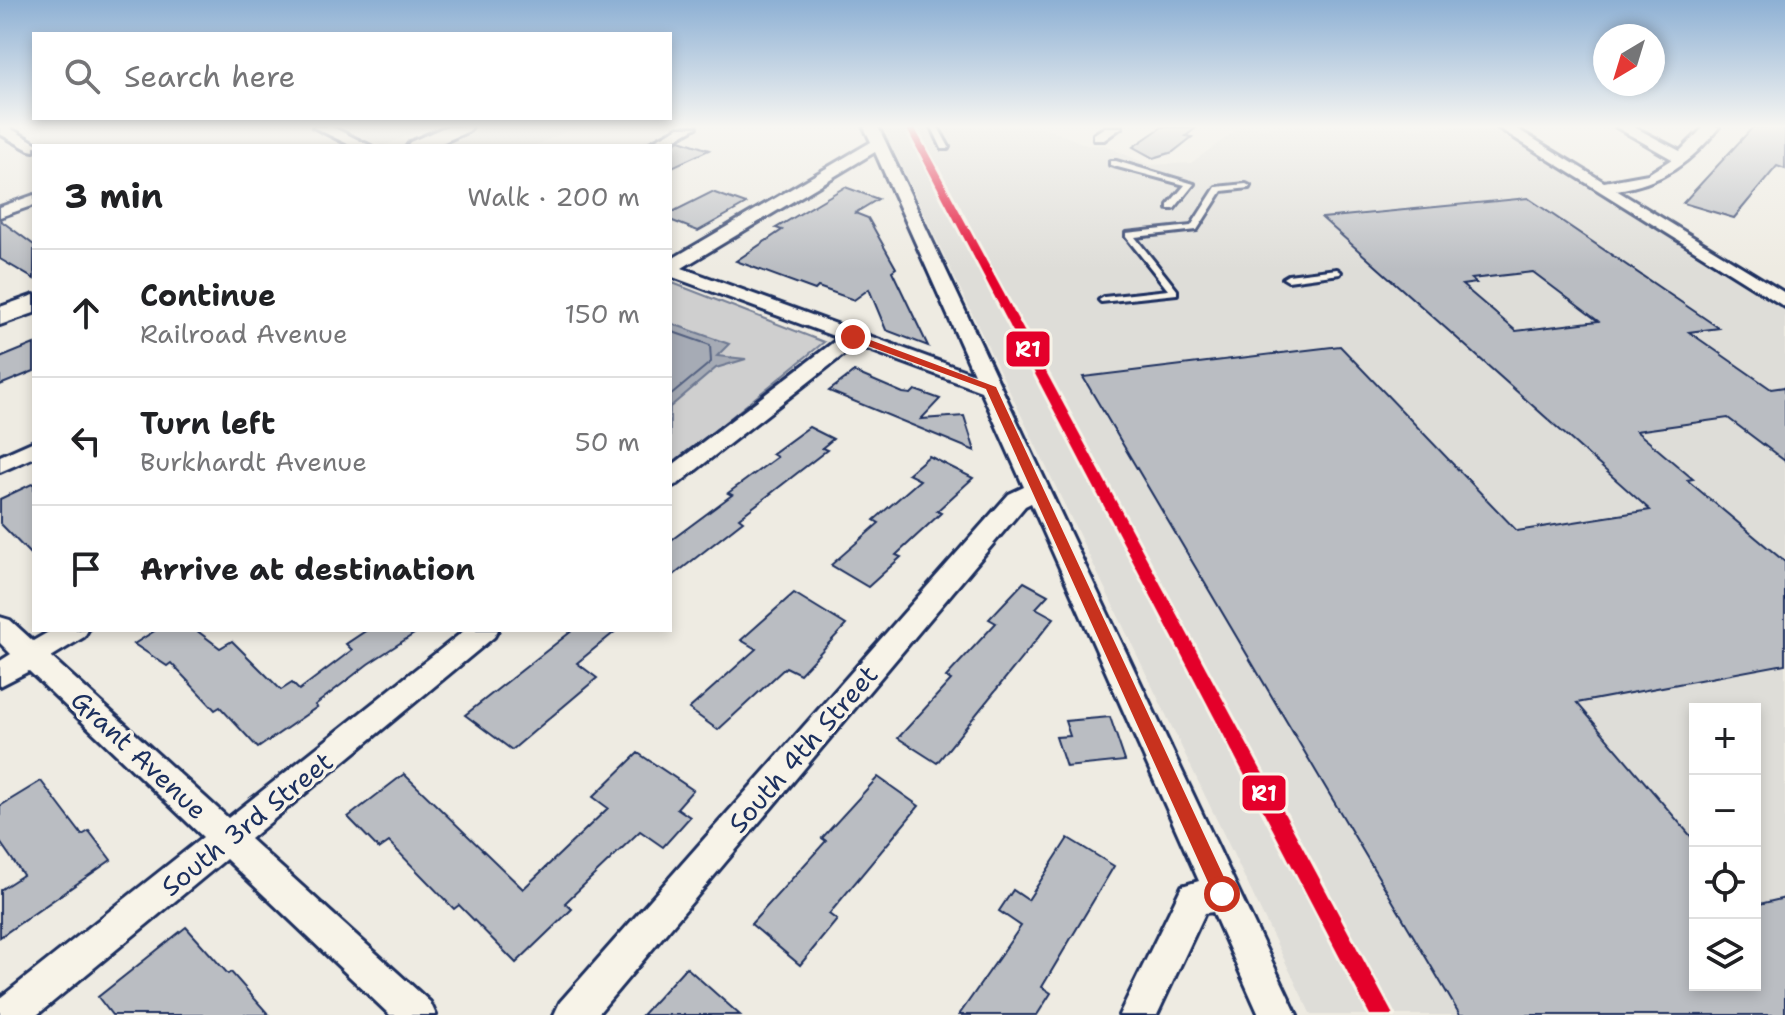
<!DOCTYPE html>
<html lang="en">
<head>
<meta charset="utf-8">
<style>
  body { margin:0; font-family:"Shantell Sans",sans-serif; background:#f6f6f6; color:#202124 }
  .controls { position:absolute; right:24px; bottom:24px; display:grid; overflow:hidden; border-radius:0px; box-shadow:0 4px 12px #0003 }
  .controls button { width:72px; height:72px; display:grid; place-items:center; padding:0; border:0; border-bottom:2px solid #e0e0e0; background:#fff; color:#202124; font:40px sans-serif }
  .compass { position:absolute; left:1593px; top:24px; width:72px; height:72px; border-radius:50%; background:#fff; box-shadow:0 4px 12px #0003; rotate:218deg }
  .stop { position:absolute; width:24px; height:24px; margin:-18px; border:6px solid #c8321e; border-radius:50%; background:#fff }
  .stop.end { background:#c8321e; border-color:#fff; box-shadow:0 2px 8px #0008 }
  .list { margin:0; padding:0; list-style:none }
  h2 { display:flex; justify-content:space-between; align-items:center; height:104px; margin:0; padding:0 32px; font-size:34px }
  h2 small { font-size:26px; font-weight:400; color:#757577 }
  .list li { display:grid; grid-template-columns:52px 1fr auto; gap:24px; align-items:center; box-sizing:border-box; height:128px; padding:0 32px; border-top:2px solid #e0e0e0 }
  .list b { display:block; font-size:30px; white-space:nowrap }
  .list p { margin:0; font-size:26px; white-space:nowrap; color:#757577 }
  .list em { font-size:26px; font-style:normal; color:#757577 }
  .icon { flex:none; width:44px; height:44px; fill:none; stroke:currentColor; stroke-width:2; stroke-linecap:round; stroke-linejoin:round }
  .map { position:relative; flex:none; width:1785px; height:1015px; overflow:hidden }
  .search { position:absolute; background:#fff; box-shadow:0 4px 12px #0003; left:32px; top:32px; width:640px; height:88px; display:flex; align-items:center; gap:20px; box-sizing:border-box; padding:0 28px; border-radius:0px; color:#757577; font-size:30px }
  .panel { position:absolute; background:#fff; box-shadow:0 4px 12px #0003; left:32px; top:144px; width:640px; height:488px; border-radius:0px }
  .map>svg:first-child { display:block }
  .built { fill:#deddd8; fill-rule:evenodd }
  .green { fill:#cfcfcf; stroke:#757f96; stroke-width:2 }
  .water { fill:#a6abb5; stroke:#6e7992; stroke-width:2 }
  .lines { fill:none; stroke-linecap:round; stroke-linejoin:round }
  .shore { stroke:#536181; stroke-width:2 }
  .building { fill:#babdc2; stroke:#1b2f5e; stroke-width:2; fill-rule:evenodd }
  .lane-casing { stroke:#1b2f5e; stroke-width:6 }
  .street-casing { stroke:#1b2f5e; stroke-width:6 }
  .secondary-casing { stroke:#1b2f5e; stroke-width:6 }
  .lane { fill:#f7f3e8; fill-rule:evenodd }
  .street { fill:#f7f3e8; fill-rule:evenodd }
  .secondary { fill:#f7f3e8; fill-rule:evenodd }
  .rail-1-casing { stroke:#f7f3e8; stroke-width:6 }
  .rail-1 { fill:#e4002b; fill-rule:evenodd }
  .route { fill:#c8321e }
  .labels { text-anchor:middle; stroke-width:7; stroke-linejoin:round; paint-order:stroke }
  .near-street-label { font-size:26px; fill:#1b2f5e; stroke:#f7f3e8 }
  .line-badge { stroke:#f7f3e8; stroke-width:3 }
  .badge-label { font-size:22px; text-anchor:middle; font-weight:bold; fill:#fff }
</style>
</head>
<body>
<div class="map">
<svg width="1785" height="1015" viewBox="0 0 1785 1015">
  <rect width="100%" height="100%" fill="#eeebe2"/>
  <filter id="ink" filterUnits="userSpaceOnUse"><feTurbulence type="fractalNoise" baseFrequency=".0125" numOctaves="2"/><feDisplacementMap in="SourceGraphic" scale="16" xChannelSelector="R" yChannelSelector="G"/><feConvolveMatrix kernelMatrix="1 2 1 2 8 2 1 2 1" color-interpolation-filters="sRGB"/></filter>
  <g filter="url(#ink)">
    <!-- built -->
    <g class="built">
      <polygon points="335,127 429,127 383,146"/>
      <polygon points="486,127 576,127 534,146 442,146"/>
      <path d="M882,127H1042L1087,145H1104L1149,165L1191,163L1241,127H1493L1785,306V1015H1311ZM1695,709H1755V985H1695Z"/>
    </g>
    <!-- green -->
    <polygon class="green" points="670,282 824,342 670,467"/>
    <!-- water -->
    <polygon class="water" points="670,323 729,344 717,356 746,359 716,368 670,407"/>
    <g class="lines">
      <!-- shore -->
      <polyline class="shore" points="670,331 710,345 711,362 670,396"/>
    </g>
    <!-- building -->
    <g class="building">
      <polygon points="1162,127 1197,127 1186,136 1192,137 1173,152 1153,158 1133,147"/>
      <polygon points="1753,127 1785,127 1785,169 1777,166 1734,218 1683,203"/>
      <polygon points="680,140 709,150 670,168 670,146"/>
      <polygon points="845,187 878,199 855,213 868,218 896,268 892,271 928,346 886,330 869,289 854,300 818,287 815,290 736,261 782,230 776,228"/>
      <polygon points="712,192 746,204 698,231 670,220 670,213"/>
      <path d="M1528,198L1719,328L1689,332L1771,389L1785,387V461L1728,418L1636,431L1693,479L1687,480L1785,562V664L1577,703L1695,841V985H1755V905L1785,898V1015H1460L1083,377L1340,346L1517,531L1650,510L1322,218ZM1533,272L1598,321L1516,331L1462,285L1476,283L1471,279Z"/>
      <polygon points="0,220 34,245 34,279 0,259"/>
      <polygon points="34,344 34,371 0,385 0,358"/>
      <polygon points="854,372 903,393 911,394 915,390 940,399 921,419 964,416 975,451 829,391"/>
      <polygon points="809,427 833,439 822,448 827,450 739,518 743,521 670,578 670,541 732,495 728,493 777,457 772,454"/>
      <polygon points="929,456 973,478 937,511 941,513 896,555 901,557 868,587 831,565 879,523 874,520 920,480 908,474"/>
      <polygon points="34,483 34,558 0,523 0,499"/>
      <polygon points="1024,582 1048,595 1036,608 1054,618 937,763 898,738 951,680 946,677 996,623 989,619"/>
      <polygon points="794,593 846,625 800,674 786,667 718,730 689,709 756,649 741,640"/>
      <polygon points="156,630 196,630 220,648 232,641 281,690 292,683 299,690 352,650 346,644 367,630 420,630 368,664 315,705 317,707 258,748 220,707 215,710 171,663 167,666 134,644"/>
      <polygon points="573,630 617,630 577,663 597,678 512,750 465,715"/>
      <polygon points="1110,717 1125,761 1066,767 1056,737 1070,736 1065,721"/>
      <polygon points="638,753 693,790 677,808 690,817 663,847 640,831 565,903 572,909 516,963 459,905 454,909 389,842 379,849 348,817 404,774 523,889 608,808 593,797"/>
      <polygon points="878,777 919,806 829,914 837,920 800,965 751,924 826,841 822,838"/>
      <polygon points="41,781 82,835 89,831 111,860 0,937 0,890 23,875 0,842 0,806"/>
      <polygon points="1068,838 1114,866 1042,987 1051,993 1037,1015 959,1015 1021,926 999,911 1013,890 1028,900"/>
      <polygon points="186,927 228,974 231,972 269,1015 112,1015 98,997"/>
      <polygon points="686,967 740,1015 642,1015"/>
    </g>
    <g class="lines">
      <defs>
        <g id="lane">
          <polygon points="932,127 938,127 949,147 948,149 942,149"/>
          <polygon points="1110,161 1116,161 1194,184 1174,209 1168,209 1168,205 1185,185 1110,165"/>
          <polygon points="1246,184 1250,186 1249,188 1222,191 1197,230 1135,237 1177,290 1177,294 1101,302 1099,300 1104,297 1168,290 1126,237 1126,233 1191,226 1216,187"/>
          <polygon points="1337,269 1341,272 1340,274 1288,281 1283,278 1288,275"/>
        </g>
        <g id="street">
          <polygon points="0,127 8,127 41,146 34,146 34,151 29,150 0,134"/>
          <polygon points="313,127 332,127 371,146 352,146"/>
          <polygon points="679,127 697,127 663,146 644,146"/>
          <path d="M864,127H878L886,143L1297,1015H1259L1213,912L1205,913L1157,1015H1119L1182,886L1199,881L1031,503L1025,506L597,1015H554L560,1002L1009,494L1024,487L981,391L856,345L678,484L670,487V467L839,338L670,276V260L871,142ZM875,152L974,374L682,268Z"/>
          <polygon points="1105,127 1122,127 1104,140 1094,140 1094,134"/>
          <path d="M1497,127H1514L1604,182L1648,174L1672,159L1616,127H1634L1680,151L1704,127H1719C1692,162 1661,184 1616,190L1785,293V307Z"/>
          <polygon points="34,195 34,205 0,217 0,207"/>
          <polygon points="34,441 34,457 0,472 0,456"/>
          <polygon points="0,617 10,620 33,641 52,630 88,630 84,637 51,657 228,818 465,630 498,630 494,637 250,839 430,1002 436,1015 390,1015 226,859 37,1015 0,1015 0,998 203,837 29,671 0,686 0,661 11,654 0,643"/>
        </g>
        <g id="secondary">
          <polygon points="445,127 472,127 469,131 435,146 407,146 410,142"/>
          <polygon points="34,295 34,313 0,325 0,307"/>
        </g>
      </defs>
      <!-- lane casing -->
      <use href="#lane" class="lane-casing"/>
      <!-- street casing -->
      <use href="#street" class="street-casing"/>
      <!-- secondary casing -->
      <use href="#secondary" class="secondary-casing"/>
      <!-- lane -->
      <use href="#lane" class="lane"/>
      <!-- street -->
      <use href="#street" class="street"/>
      <!-- secondary -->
      <use href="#secondary" class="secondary"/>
      <defs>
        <polygon id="rail-1" points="906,127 914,127 1393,1015 1370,1015"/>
      </defs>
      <!-- rail-1 casing -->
      <use href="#rail-1" class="rail-1-casing"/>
      <!-- rail-1 -->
      <use href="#rail-1" class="rail-1"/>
    </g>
  </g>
  <!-- sky -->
  <linearGradient id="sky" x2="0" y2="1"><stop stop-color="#8db0d4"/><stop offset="0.47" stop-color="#f7f6f2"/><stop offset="1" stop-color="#f7f6f2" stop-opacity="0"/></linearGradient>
  <rect width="1785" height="269" fill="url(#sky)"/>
  <!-- route -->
  <polygon class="route" points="849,335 857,335 996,387 1229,888 1232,894 1229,900 1222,903 1216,900 986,389 849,339"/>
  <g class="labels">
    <!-- near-street labels -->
    <g class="near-street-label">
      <text transform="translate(803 749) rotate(-49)" y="9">South 4th Street</text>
      <text transform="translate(139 755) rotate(43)" y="9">Grant Avenue</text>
      <text transform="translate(247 824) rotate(-39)" y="9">South 3rd Street</text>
    </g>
  </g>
  <g class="line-badge">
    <rect x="1005" y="330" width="46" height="38" rx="8" fill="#e4002b"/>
    <rect x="1241" y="774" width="46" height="38" rx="8" fill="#e4002b"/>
  </g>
  <g class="badge-label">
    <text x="1028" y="357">R1</text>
    <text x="1264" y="801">R1</text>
  </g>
</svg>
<div class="controls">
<button>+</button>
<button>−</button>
<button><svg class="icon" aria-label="locate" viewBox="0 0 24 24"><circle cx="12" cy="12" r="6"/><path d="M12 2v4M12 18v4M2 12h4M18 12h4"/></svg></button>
<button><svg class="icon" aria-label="layers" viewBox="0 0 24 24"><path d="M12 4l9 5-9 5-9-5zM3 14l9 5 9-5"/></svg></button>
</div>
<svg class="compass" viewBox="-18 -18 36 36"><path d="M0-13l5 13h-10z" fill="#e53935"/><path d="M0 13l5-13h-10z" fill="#757577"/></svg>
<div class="stop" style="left:1222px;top:894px"></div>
<div class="stop end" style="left:853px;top:337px"></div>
<div class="search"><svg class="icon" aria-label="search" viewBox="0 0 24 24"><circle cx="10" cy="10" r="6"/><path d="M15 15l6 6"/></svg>Search here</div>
<section class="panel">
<h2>3 min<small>Walk · 200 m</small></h2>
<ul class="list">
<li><svg class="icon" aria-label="ahead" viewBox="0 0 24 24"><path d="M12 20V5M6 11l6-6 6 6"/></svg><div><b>Continue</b><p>Railroad Avenue</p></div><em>150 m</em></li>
<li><svg class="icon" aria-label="left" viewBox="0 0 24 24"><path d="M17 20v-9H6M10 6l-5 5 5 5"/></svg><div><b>Turn left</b><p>Burkhardt Avenue</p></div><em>50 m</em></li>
<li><svg class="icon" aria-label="arrive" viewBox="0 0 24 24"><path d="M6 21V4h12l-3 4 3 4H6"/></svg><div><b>Arrive at destination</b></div></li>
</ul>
</section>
</div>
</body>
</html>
